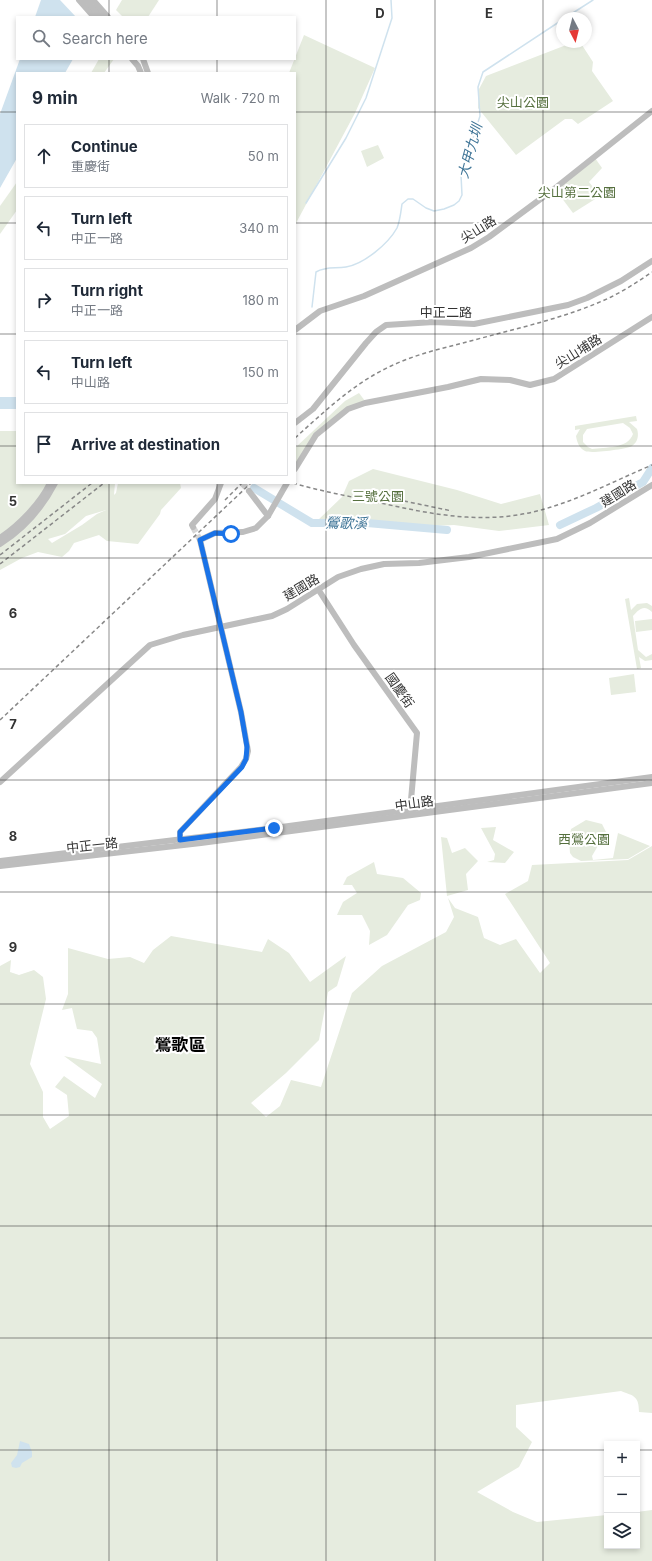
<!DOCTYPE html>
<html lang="en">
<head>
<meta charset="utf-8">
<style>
  body { margin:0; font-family:Inter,"Noto Sans TC",sans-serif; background:#f2f2f3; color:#1f2937 }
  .controls { position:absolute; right:12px; bottom:12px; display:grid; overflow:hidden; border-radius:0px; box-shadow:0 2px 6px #0003 }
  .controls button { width:36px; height:36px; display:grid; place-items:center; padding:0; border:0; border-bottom:1px solid #e0e1e3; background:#fff; color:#1f2937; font:20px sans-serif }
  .compass { position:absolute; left:556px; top:12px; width:36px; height:36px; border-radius:50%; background:#fff; box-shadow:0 2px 6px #0003; rotate:173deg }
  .stop { position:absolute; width:12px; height:12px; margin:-9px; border:3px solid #1a73e8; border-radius:50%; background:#fff }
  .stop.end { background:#1a73e8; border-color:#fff; box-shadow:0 1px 4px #0008 }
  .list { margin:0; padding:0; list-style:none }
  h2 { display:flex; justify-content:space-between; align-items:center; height:52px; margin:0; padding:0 16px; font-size:17px }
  h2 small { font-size:13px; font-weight:400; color:#747a83 }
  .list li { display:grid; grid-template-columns:26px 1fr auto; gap:12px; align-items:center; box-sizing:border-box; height:64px; margin:0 8px 8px; padding:0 8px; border:1px solid #e0e1e3; border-radius:0px }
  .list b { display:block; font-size:15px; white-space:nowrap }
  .list p { margin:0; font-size:13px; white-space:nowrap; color:#747a83 }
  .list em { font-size:13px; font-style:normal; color:#747a83 }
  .icon { flex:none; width:22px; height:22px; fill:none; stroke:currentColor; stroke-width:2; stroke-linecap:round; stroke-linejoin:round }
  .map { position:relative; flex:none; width:652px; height:1561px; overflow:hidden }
  .search { position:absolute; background:#fff; box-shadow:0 2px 6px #0003; left:16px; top:16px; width:280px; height:44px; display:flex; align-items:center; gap:10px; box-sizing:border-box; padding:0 14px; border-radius:0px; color:#747a83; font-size:15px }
  .panel { position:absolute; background:#fff; box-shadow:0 2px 6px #0003; left:16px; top:72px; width:280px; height:412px; border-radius:0px }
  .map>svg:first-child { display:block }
  .green { fill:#e6ecdf; fill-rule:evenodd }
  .water { fill:#cfe2ee }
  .pier { fill:#fff }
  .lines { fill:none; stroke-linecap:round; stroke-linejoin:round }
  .stream { stroke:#cfe2ee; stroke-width:1.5 }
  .river { stroke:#cfe2ee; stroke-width:8 }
  .secondary-tunnel { stroke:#d6d6d6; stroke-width:6; stroke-dasharray:6 3; stroke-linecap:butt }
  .secondary { stroke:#bdbdbd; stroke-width:6 }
  .rail { stroke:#888; stroke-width:1.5; stroke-dasharray:4 3; stroke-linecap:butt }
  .route { stroke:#1a73e8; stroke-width:5 }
  .grid { fill:none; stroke:#333; stroke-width:1; stroke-opacity:0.55 }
  .labels { text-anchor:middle; stroke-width:4; stroke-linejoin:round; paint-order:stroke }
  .park-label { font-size:13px; fill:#56703f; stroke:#fff }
  .street-label { font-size:13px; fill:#333; stroke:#fff }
  .water-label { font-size:14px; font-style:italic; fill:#3f7597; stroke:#fff }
  .district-label { font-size:17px; font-weight:bold; fill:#000; stroke:#fff }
  .grid-label { font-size:13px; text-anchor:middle; font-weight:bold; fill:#333; stroke:#fff; stroke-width:4; stroke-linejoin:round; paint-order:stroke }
</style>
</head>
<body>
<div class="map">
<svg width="652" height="1561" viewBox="0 0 652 1561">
  <rect width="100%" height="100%" fill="#fff"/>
  <!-- green -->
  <g class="green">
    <polygon points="122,0 159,0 148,17 123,17 116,10"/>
    <polygon points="304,35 375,68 355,113 295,225 295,73 289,73"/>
    <polygon points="574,42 580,42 593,62 592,71 613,101 578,124 572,119 565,119 516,155 478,108 479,89 486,76"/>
    <polygon points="99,59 114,59 104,73 91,73"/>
    <polygon points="378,145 384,158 367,167 361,151"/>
    <polygon points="595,158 602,168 589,182 600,196 573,213 555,189"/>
    <polygon points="17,182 17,210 0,234 0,206"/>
    <polygon points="359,393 365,401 328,424 295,464 295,448 345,401"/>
    <path d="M636,416L637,421L629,422L637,429C639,435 638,442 632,446C627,449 591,454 585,451C579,448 577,442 576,436L580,429L575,430V426ZM623,423L630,428L633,434C628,449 605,447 592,449L588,447L583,442V435L587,429Z"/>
    <path d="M0,431H17V483H115L114,495L116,493L118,483H152L154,484L156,483H180L181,488L161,510L160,514L138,544L107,541L99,535L74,543L69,551L62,557L38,552L22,558L0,570ZM106,510L97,514L82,525L52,543L48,539L65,534L86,516Z"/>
    <polygon points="373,469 457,490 501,504 540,494 549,525 499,531 454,525 432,526 359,520 317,521 342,497 349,481"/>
    <path d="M629,598L631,610L637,604L647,603L652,606V612C644,604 639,609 633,616L638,650L646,657L652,654V660L645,661L639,657L641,668L637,669L625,599Z"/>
    <polygon points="652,619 652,630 636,632 635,621"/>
    <polygon points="634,674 636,692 611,695 609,678"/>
    <polygon points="586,820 602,824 606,832 592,856 593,860 613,858 618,833 650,846 628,859 581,861 573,857 570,853 569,841 571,829"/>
    <polygon points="496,827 493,840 514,852 505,863 487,862 494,860 495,854 481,828"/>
    <polygon points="441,837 447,838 452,853 465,848 478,861 466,874 468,890 447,896"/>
    <path d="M652,846V1413L639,1412C639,1396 634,1396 621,1391L516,1405V1427L532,1442L519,1467L477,1492L513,1512L537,1522L607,1515V1546H637V1512L652,1510V1561H0V966L11,960L10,972L19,975L34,970L43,977L46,999L30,1064L43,1092V1117L50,1129L69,1116L67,1095L55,1087L64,1076L95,1098L102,1084L64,1056L101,1064L97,1038L92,1031L77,1029L72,1008L62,1010L68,994V948L108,959L130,957L144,963L153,950L171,936L262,952L268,939L289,953L310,982L346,956L337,986L328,992L319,1040L286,1073L251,1103L266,1117L280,1106L291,1080L321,1087L352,993L382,966L446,932L454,917L448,898L455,908L478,917L484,938L500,945L516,939L540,973L550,963L505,894L528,881L532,865L628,860Z"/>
    <polygon points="374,862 377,874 403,878 421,893 420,900 408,905 387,935 369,945 370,931 362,915 337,915 343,902 357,893 352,885 343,885 347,877"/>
  </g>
  <!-- water -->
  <g class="water">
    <polygon points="41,0 107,0 98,17 35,17"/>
    <polygon points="20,59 73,59 65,73 17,73 17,158 0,188 0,114"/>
    <rect x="0" y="397" width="17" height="12"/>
    <polygon points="20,1441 29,1444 32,1452 32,1457 22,1463 20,1467 16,1468 12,1467 11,1463 17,1455"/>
  </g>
  <!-- pier -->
  <polygon class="pier" points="60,0 108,0 109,1 100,17 76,17"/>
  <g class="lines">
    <!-- stream -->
    <g class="stream">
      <polyline points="565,18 593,0"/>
      <polyline points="306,203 346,138 366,98 392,18 391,0"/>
      <path d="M312,307L316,272C327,266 335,269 346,267C364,264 388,244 397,228C400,221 401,211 402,204L408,199H413L426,208L434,211L444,209L454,205L459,201L462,195L461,175L480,116L478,87L483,72L562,20"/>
    </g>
    <!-- river -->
    <g class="river">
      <polyline points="254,488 312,523 367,523 447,530"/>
      <polyline points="560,525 596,508 643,482 652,468"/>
    </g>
    <!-- secondary-tunnel -->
    <g class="secondary-tunnel">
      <polyline points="242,483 249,491"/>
      <polyline points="193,527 200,540"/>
    </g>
    <!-- secondary -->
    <g class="secondary">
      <polyline points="79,0 94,17"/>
      <polyline points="86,0 101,17"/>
      <polyline points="93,0 108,17"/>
      <polyline points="132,59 138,66 141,73"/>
      <polyline points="143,59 148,73"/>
      <polyline points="295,330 320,311 364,296 471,248 489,237 554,189 652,111"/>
      <polyline points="295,423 313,409 366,343 376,332 386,325 434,322 474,324 568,305 587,298 621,281 652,261"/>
      <polyline points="295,469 316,435 348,409 365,403 448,387 481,379 510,380 530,385 554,379 652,317"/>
      <polyline points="249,491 268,516"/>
      <polyline points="193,527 192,525 215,499 221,483"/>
      <path d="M0,538C19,525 40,504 50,483"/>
      <path d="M0,544C24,529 42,508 55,483"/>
      <polyline points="318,589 354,645 417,733 411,800 412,810"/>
      <polyline points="0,782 150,645 183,635 272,616 287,609 338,577 361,569 384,564 419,563 469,557 557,539 590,523 652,485"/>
      <polyline points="180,842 180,832 241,767 246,759 248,751 241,712 200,540 215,533 243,532 256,528 268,516 287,483"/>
      <polyline points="0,861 274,828 652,777"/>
      <polyline points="0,866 201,843 652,783"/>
    </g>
    <!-- rail -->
    <g class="rail">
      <path d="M295,438C325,411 354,383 391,366C414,355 439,349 463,343C510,330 567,318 611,297C625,290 639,281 652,272"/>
      <path d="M293,483C320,491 348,496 376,502C430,514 482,525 537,511C577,501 614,481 652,465"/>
      <polyline points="356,491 452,511"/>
      <polyline points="225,500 242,483"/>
      <polyline points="0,555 92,483"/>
      <polyline points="0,564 104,483"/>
      <polyline points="0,720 251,483"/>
    </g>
  </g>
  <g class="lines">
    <!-- route -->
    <polyline class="route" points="231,534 215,533 200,540 241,712 247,747 246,759 242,767 180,832 180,840 274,828"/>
  </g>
  <!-- grid -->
  <path class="grid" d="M109,0V17M217,0V17M326,0V1561M435,0V1561M543,0V1561M109,59V73M217,59V73M0,112H17M295,112H652M0,223H17M295,223H652M0,334H17M295,334H652M0,446H17M295,446H652M109,483V1561M217,483V1561M0,558H652M0,669H652M0,780H652M0,892H652M0,1004H652M0,1115H652M0,1226H652M0,1338H652M0,1450H607M637,1450H652"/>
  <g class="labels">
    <!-- park labels -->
    <g class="park-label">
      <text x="523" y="107">尖山公園</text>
      <text x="577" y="197">尖山第二公園</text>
      <text x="378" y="501">三號公園</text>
      <text x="584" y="844">西鶯公園</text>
    </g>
    <!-- street labels -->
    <g class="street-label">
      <text transform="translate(478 229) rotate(-32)" y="5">尖山路</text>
      <text x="446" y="317">中正二路</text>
      <text transform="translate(578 351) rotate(-32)" y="5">尖山埔路</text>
      <text transform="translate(618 493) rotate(-32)" y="5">建國路</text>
      <text transform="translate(301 587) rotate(-31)" y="5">建國路</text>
      <text transform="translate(400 690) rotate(55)" y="5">國慶街</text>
      <text transform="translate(414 803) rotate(-8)" y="5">中山路</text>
      <text transform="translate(92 845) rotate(-6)" y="5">中正一路</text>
    </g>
    <!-- water labels -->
    <g class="water-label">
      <text transform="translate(470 151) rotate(-75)" y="5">大甲九圳</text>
      <text transform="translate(346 523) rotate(1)" y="5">鶯歌溪</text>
    </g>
    <!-- district labels -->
    <g class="district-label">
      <text x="180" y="1051">鶯歌區</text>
    </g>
  </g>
  <g class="grid-label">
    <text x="380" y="18">D</text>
    <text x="489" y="18">E</text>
    <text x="13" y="506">5</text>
    <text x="13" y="618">6</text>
    <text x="13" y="729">7</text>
    <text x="13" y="841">8</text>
    <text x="13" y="952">9</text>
  </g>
</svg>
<div class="controls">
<button>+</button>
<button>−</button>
<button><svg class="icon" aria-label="layers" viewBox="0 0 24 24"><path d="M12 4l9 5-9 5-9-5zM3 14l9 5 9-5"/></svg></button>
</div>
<svg class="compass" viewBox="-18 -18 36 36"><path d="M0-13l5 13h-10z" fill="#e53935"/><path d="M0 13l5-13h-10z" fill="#747a83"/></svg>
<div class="stop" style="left:231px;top:534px"></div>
<div class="stop end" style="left:274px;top:828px"></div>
<div class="search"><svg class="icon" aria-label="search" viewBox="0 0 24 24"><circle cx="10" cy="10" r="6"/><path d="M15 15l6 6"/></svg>Search here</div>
<section class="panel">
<h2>9 min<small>Walk · 720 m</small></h2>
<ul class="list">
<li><svg class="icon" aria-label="ahead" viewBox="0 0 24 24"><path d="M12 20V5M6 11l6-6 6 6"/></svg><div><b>Continue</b><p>重慶街</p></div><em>50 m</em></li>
<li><svg class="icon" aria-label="left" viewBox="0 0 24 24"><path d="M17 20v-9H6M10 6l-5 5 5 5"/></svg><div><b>Turn left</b><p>中正一路</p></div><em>340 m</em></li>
<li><svg class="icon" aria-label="right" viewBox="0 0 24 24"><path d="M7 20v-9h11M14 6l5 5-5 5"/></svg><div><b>Turn right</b><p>中正一路</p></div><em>180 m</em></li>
<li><svg class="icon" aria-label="left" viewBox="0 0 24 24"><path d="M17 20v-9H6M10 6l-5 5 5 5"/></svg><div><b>Turn left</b><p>中山路</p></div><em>150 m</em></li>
<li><svg class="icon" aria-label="arrive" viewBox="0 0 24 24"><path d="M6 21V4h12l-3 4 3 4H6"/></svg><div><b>Arrive at destination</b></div></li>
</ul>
</section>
</div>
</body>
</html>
